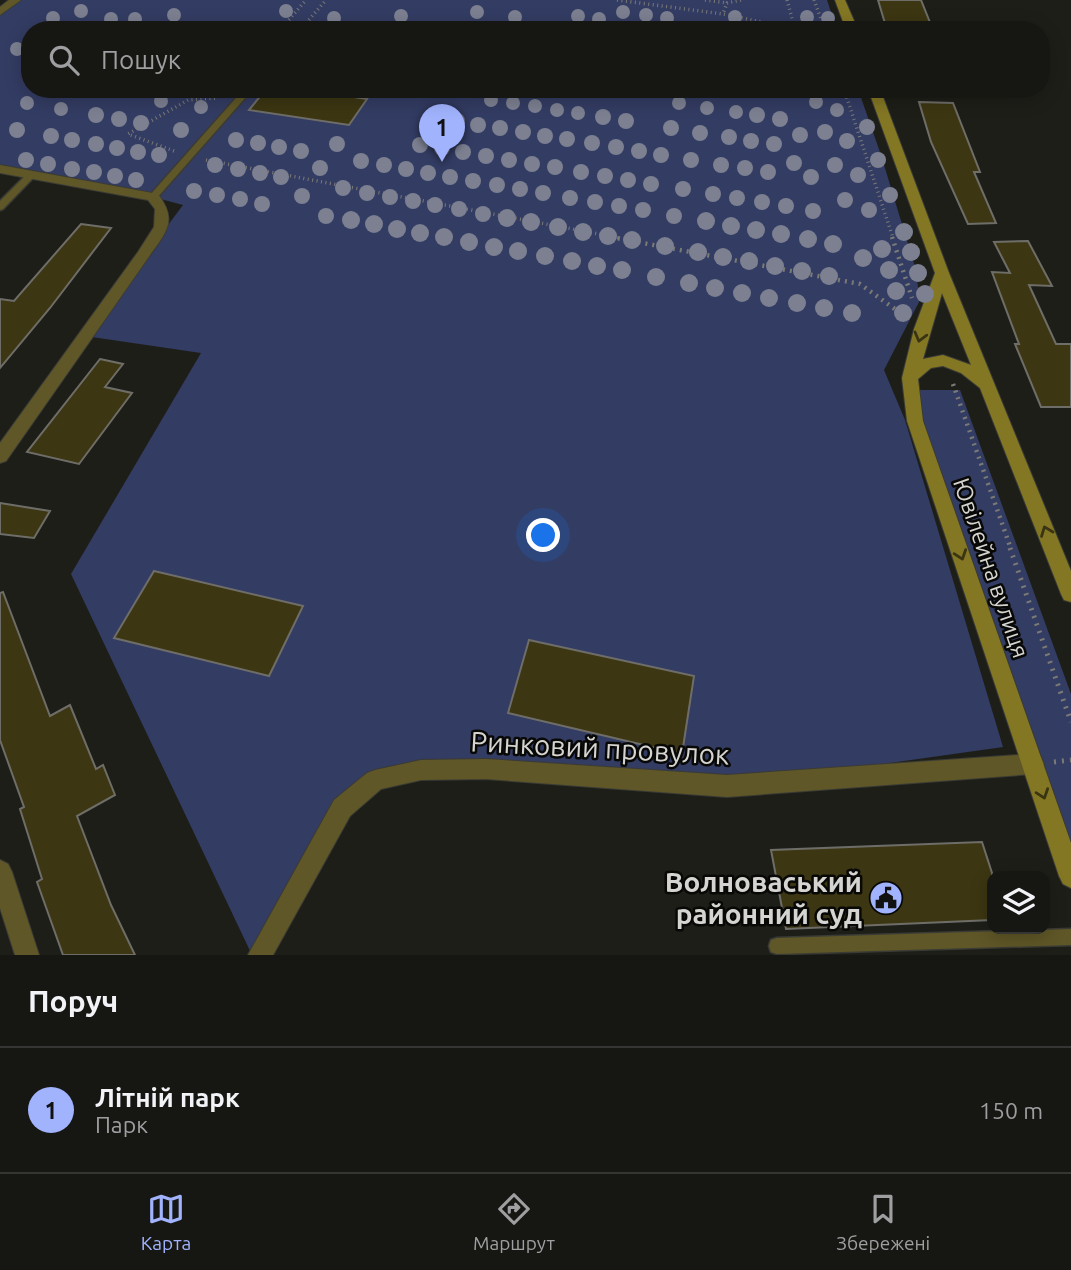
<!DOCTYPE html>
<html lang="uk">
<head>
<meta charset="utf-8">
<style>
  body { margin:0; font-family:Ubuntu,sans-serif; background:#1f1f1c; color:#f1f3f6 }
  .controls { position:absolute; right:21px; bottom:21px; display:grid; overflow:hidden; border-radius:14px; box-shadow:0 4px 18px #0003 }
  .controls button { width:63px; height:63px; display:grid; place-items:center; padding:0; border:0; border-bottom:2px solid #353533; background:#161613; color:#f1f3f6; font:35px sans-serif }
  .you { position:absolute; left:544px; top:536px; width:24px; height:24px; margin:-18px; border:5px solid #fff; border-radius:50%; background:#1a73e8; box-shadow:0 0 0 10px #1a73e833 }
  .badge { display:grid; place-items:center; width:46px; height:46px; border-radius:50%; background:#a1b3fd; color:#111; font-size:23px; font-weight:700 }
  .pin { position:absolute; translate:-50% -58px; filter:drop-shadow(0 2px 4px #0008) }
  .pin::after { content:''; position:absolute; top:37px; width:24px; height:21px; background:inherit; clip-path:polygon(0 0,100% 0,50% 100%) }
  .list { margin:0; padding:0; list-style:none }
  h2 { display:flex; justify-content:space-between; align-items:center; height:91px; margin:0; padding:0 28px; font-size:30px }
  h2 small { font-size:23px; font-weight:400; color:#9e9fa0 }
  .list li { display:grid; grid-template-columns:46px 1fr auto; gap:21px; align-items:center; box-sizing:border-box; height:126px; padding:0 28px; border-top:2px solid #353533 }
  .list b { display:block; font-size:26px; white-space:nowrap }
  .list p { margin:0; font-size:23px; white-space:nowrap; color:#9e9fa0 }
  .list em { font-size:23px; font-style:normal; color:#9e9fa0 }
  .icon { flex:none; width:38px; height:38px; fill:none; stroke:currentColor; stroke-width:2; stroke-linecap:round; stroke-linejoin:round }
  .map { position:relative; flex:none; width:1071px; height:955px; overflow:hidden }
  .search { position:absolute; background:#161613; box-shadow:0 4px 18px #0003; left:21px; right:21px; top:21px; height:77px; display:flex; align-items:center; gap:18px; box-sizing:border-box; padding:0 24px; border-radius:28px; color:#9e9fa0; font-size:26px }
  .sheet { height:217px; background:#161613 }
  nav { display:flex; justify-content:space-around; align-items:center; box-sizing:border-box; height:98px; border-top:2px solid #353533; background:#161613; font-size:19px; color:#9e9fa0 }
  nav a { display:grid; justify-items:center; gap:4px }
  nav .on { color:#a1b3fd }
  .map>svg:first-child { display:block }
  .green { fill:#333c63 }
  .building { fill:#3c3612; stroke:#6e6d68; stroke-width:2 }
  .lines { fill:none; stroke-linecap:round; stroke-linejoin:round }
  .lane-casing { stroke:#3b3b36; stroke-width:3 }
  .street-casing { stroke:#3b3b36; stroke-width:2 }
  .secondary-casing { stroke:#3b3b36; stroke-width:2 }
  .path-far2 { stroke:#7b7a76; stroke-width:3.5; stroke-dasharray:1 3.5; stroke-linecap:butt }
  .path-far1 { stroke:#7b7a76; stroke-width:4.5; stroke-dasharray:2 5; stroke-linecap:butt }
  .path { stroke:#7b7a76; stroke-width:5; stroke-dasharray:2 6; stroke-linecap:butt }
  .lane { fill:#5f5727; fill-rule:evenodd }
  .street { fill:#5f5727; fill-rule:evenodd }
  .secondary { fill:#847724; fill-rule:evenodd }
  .tree { fill:#7c8091 }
  .oneway { stroke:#3a3412 }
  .labels { text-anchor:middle; stroke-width:5; stroke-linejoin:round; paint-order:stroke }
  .street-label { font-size:23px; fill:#d5d4d1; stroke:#080806 }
  .near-street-label { font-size:28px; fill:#d5d4d1; stroke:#080806 }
  .near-poi-label { font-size:28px; font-weight:bold; fill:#d5d4d1; stroke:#080806; text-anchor:end }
</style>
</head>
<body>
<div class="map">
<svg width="1071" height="955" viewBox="0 0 1071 955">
  <rect width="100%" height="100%" fill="#1e1e19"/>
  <!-- green -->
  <g class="green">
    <polygon points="16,0 827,0 837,30 30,30 30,89 858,89 881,155 915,267 920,300 884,370 905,420 1003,747 727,786 486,769 375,780 342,808 252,955 71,574 201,353 85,336 183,205 153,197 0,168 0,12"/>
    <polygon points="908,390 960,390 1071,694 1071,875"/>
  </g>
  <!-- building -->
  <g class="building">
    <polygon points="878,0 921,0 933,30 887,30"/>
    <polygon points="266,89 302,89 367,99 349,125 249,110"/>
    <polygon points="919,102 953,103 980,172 974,172 996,223 968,224 931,142"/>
    <polygon points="81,224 111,228 50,308 0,368 0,299 14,301"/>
    <polygon points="1028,241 1052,286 1029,285 1056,344 1071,344 1071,407 1041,407 1015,344 1019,344 992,272 1010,273 994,242"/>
    <polygon points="100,359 123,364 105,387 132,393 79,464 27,452"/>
    <polygon points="0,503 50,511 34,538 0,534"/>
    <polygon points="154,571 303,606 269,676 114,638"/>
    <polygon points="3,592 50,716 70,705 96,769 103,765 115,795 77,816 111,905 135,955 63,955 37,882 42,879 20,809 24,807 0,740 0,593"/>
    <polygon points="529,640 694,676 682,754 508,713"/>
    <polygon points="982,842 992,873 992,920 786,929 771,850"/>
  </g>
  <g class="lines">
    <defs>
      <g id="lane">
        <polygon points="244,89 253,89 156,199 150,199 150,195"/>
        <polygon points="31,172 36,175 34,177 3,209 0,210 0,201 28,173"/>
        <polygon points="1071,929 1071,945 777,954 771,952 769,946 771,940 777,938"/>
      </g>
      <g id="street">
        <polygon points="9,0 21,0 0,15 0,7"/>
        <path d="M0,165L158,194C179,222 165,233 148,258L6,461L0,463V443L138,252L154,227L155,209L148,200L0,173Z"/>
        <polygon points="1033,754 1041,757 1044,764 1041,771 1033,774 727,797 486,779 421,780 381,789 350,816 273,955 248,955 334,800 367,773 375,770 421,760 486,759 727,775"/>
        <polygon points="0,860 8,864 12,872 39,955 15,955 0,908"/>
      </g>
      <g id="secondary">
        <polygon points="835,0 845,0 858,30 846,30"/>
        <path d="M868,89H880L949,273L1071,571V602L1064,600L1061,594L980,388L961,373L943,366L931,368L918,379L923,421L1071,843V888L1063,884L1059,876L907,421L902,378L914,329L935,273ZM942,293L971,365L943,355L923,359Z"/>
      </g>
    </defs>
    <!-- lane casing -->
    <use href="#lane" class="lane-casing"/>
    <!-- street casing -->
    <use href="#street" class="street-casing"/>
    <!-- secondary casing -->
    <use href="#secondary" class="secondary-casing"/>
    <!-- path-far2 -->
    <g class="path-far2">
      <polyline points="617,0 723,14"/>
      <polyline points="705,0 727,3"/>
      <polyline points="741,0 727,3 723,14 800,30"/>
      <polyline points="787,0 795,29"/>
      <polyline points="814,0 825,30"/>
      <polyline points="280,30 306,0"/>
      <polyline points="300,30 326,0"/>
      <polyline points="844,89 893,238"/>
      <polyline points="174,151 128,134 188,100 218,98"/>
      <polyline points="206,160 620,238"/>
    </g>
    <!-- path-far1 -->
    <g class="path-far1">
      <polyline points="611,237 860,284 906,317"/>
      <polyline points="892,237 912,298"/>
      <polyline points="953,384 1011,549"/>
    </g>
    <!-- path -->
    <g class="path">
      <polyline points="1010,548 1071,722"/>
      <polyline points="1054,762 1071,760"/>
    </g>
    <!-- lane -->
    <use href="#lane" class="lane"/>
    <!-- street -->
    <use href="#street" class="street"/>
    <!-- secondary -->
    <use href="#secondary" class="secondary"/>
  </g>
  <!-- trees -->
  <g class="tree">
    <circle cx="81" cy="11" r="7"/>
    <circle cx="286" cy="11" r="7"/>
    <circle cx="477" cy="12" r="7"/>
    <circle cx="623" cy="12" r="7"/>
    <circle cx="174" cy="15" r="7"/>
    <circle cx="646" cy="15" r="7"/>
    <circle cx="401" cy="16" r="7"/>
    <circle cx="578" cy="16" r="7"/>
    <circle cx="515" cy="17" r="7"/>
    <circle cx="735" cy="17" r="7"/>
    <circle cx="807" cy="17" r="7"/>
    <circle cx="53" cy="18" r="7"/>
    <circle cx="334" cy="18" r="7"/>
    <circle cx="667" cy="18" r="7"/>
    <circle cx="828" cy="18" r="7"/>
    <circle cx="111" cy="19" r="7"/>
    <circle cx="135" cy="19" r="7"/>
    <circle cx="599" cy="19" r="7"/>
    <circle cx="17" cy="49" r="7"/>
    <circle cx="491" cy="100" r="7"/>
    <circle cx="161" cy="101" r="7"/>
    <circle cx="816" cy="102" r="7"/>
    <circle cx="27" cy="103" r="7"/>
    <circle cx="513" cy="103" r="7"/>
    <circle cx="679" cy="103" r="7"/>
    <circle cx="535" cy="106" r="7"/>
    <circle cx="201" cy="107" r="7"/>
    <circle cx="707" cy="108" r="7"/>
    <circle cx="61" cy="109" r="7"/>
    <circle cx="557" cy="110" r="7"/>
    <circle cx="837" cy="110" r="7"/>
    <circle cx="736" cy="112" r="7"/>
    <circle cx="578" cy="113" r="7"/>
    <circle cx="96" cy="115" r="8"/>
    <circle cx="757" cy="115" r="8"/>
    <circle cx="603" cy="117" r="8"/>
    <circle cx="119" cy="119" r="8"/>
    <circle cx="780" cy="119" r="8"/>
    <circle cx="457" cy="121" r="8"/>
    <circle cx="626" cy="121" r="8"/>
    <circle cx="141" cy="123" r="8"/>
    <circle cx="478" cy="125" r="8"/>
    <circle cx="867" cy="127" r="8"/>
    <circle cx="500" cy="128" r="8"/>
    <circle cx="671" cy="128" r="8"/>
    <circle cx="17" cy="130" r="8"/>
    <circle cx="181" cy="130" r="8"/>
    <circle cx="523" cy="132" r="8"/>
    <circle cx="825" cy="132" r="8"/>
    <circle cx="700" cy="133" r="8"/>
    <circle cx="800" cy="135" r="8"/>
    <circle cx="51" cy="136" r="8"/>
    <circle cx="545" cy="136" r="8"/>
    <circle cx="729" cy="137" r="8"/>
    <circle cx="567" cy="139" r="8"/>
    <circle cx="72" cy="140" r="8"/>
    <circle cx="236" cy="140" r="8"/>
    <circle cx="751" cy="141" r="8"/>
    <circle cx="847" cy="141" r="8"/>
    <circle cx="258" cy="143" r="8"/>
    <circle cx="592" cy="143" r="8"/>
    <circle cx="96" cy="144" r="8"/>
    <circle cx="337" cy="144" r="8"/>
    <circle cx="774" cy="144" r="8"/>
    <circle cx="420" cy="145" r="8"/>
    <circle cx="279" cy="147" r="8"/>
    <circle cx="616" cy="147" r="8"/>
    <circle cx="117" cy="148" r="8"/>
    <circle cx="442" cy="148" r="8"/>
    <circle cx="301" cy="151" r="8"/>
    <circle cx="639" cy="151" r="8"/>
    <circle cx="138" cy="152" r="8"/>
    <circle cx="463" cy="152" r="8"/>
    <circle cx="159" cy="155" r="8"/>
    <circle cx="661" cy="155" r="8"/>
    <circle cx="486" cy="156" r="8"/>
    <circle cx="26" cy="160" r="8"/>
    <circle cx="509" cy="160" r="8"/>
    <circle cx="691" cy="160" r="8"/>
    <circle cx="878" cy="160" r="8"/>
    <circle cx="361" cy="161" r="8"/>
    <circle cx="794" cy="163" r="8"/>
    <circle cx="48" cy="164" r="8"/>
    <circle cx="532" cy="164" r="8"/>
    <circle cx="215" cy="165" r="8"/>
    <circle cx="384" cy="165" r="8"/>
    <circle cx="721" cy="165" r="8"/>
    <circle cx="835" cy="165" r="8"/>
    <circle cx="555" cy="167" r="8"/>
    <circle cx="320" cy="168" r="8"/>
    <circle cx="745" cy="168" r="8"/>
    <circle cx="72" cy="169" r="8"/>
    <circle cx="238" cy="169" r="8"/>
    <circle cx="406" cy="169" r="8"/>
    <circle cx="94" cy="172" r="8"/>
    <circle cx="581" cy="172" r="8"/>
    <circle cx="768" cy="172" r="8"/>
    <circle cx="260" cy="173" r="8"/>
    <circle cx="428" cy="173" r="8"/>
    <circle cx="858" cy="175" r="8"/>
    <circle cx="115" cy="176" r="8"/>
    <circle cx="605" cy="176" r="8"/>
    <circle cx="281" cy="177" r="8"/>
    <circle cx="450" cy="177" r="8"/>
    <circle cx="811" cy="177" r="8"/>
    <circle cx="136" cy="180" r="8"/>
    <circle cx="628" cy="180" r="8"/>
    <circle cx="473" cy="181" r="8"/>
    <circle cx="651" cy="184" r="8"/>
    <circle cx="497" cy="185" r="8"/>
    <circle cx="343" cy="188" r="8"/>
    <circle cx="520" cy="189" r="8"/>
    <circle cx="683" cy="189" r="8"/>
    <circle cx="194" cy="191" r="8"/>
    <circle cx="367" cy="193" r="8"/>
    <circle cx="543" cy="193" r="8"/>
    <circle cx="713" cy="194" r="8"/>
    <circle cx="217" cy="195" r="8"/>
    <circle cx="890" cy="195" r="8"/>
    <circle cx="302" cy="196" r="8"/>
    <circle cx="390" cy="197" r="8"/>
    <circle cx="570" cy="198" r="8"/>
    <circle cx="737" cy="198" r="8"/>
    <circle cx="240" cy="199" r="8"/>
    <circle cx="845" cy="200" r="8"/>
    <circle cx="413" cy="201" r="8"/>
    <circle cx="595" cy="202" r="8"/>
    <circle cx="762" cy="202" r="8"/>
    <circle cx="262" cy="204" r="8"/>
    <circle cx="435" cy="205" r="8"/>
    <circle cx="619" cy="206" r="8"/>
    <circle cx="786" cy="206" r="8"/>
    <circle cx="459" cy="209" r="8"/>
    <circle cx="643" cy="210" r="8"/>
    <circle cx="869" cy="210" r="8"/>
    <circle cx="813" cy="211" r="8"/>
    <circle cx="483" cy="214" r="8"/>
    <circle cx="326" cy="216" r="8"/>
    <circle cx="674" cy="216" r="8"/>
    <circle cx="507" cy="218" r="9"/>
    <circle cx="351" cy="220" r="9"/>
    <circle cx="706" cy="221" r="9"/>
    <circle cx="531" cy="222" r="9"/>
    <circle cx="374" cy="224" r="9"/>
    <circle cx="731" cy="226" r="9"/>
    <circle cx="558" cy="227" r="9"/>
    <circle cx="397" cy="229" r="9"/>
    <circle cx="756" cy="230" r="9"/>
    <circle cx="583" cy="232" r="9"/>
    <circle cx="904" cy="232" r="9"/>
    <circle cx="420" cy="233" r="9"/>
    <circle cx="781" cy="234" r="9"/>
    <circle cx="608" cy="236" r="9"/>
    <circle cx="444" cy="237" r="9"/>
    <circle cx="808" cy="239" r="9"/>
    <circle cx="632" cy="240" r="9"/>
    <circle cx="469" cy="242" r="9"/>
    <circle cx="833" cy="244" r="9"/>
    <circle cx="665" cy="246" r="9"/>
    <circle cx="494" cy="247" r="9"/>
    <circle cx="882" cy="249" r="9"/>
    <circle cx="518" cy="251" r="9"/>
    <circle cx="698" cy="252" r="9"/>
    <circle cx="911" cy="252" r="9"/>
    <circle cx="545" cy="256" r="9"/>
    <circle cx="723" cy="257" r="9"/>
    <circle cx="863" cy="258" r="9"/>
    <circle cx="572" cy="261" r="9"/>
    <circle cx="749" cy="261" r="9"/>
    <circle cx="597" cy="266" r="9"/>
    <circle cx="775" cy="266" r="9"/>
    <circle cx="622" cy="270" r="9"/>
    <circle cx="889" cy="270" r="9"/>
    <circle cx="802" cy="271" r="9"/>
    <circle cx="918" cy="273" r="9"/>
    <circle cx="829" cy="276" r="9"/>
    <circle cx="656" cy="277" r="9"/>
    <circle cx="689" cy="283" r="9"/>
    <circle cx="715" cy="288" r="9"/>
    <circle cx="896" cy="291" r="9"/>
    <circle cx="742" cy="293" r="9"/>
    <circle cx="925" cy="294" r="9"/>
    <circle cx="769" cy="298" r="9"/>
    <circle cx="797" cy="303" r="9"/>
    <circle cx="824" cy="308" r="9"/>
    <circle cx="852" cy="313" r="9"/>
    <circle cx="903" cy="313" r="9"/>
  </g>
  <!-- one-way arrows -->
  <defs><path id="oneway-chevron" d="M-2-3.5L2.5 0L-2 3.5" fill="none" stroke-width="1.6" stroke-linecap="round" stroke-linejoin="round" transform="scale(1.75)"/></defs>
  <g class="oneway">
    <use href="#oneway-chevron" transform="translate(920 337) rotate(105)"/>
    <use href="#oneway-chevron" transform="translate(1046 531) rotate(-111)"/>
    <use href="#oneway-chevron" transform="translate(961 555) rotate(71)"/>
    <use href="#oneway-chevron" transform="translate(1043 794) rotate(71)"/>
  </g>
  <!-- icons -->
  <defs>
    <symbol id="civic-disc" viewBox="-11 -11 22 22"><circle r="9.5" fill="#a1b3fd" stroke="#080806"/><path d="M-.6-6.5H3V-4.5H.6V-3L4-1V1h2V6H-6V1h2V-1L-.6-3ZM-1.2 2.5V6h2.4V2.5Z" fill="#111"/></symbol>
  </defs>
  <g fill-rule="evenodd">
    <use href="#civic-disc" x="867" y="879" width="38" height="38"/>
  </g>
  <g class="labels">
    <!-- street labels -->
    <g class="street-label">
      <text transform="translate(991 568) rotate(71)" y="8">Ювілейна вулиця</text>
    </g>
    <!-- near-street labels -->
    <g class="near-street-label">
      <text transform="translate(600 748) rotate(3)" y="10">Ринковий провулок</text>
    </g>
    <!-- near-poi labels -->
    <g class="near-poi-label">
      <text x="862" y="892">Волноваський<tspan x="862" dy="32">районний суд</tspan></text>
    </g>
  </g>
</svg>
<div class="controls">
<button><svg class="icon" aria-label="layers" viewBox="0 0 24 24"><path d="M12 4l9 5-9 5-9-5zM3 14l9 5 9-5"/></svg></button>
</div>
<div class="you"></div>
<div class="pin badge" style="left:442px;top:162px">1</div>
<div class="search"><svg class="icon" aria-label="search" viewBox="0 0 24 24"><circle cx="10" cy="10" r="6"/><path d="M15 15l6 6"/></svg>Пошук</div>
</div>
<section class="sheet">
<h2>Поруч<small></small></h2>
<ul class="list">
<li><span class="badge">1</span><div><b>Літній парк</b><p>Парк</p></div><em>150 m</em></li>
</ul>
</section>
<nav>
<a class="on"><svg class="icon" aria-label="map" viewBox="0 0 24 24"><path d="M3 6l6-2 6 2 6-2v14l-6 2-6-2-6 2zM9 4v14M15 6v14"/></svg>Карта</a>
<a><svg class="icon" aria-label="directions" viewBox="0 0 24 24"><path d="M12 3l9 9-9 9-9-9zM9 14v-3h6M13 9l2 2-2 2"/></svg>Маршрут</a>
<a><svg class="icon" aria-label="saved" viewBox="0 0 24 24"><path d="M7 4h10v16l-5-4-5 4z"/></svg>Збережені</a>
</nav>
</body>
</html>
